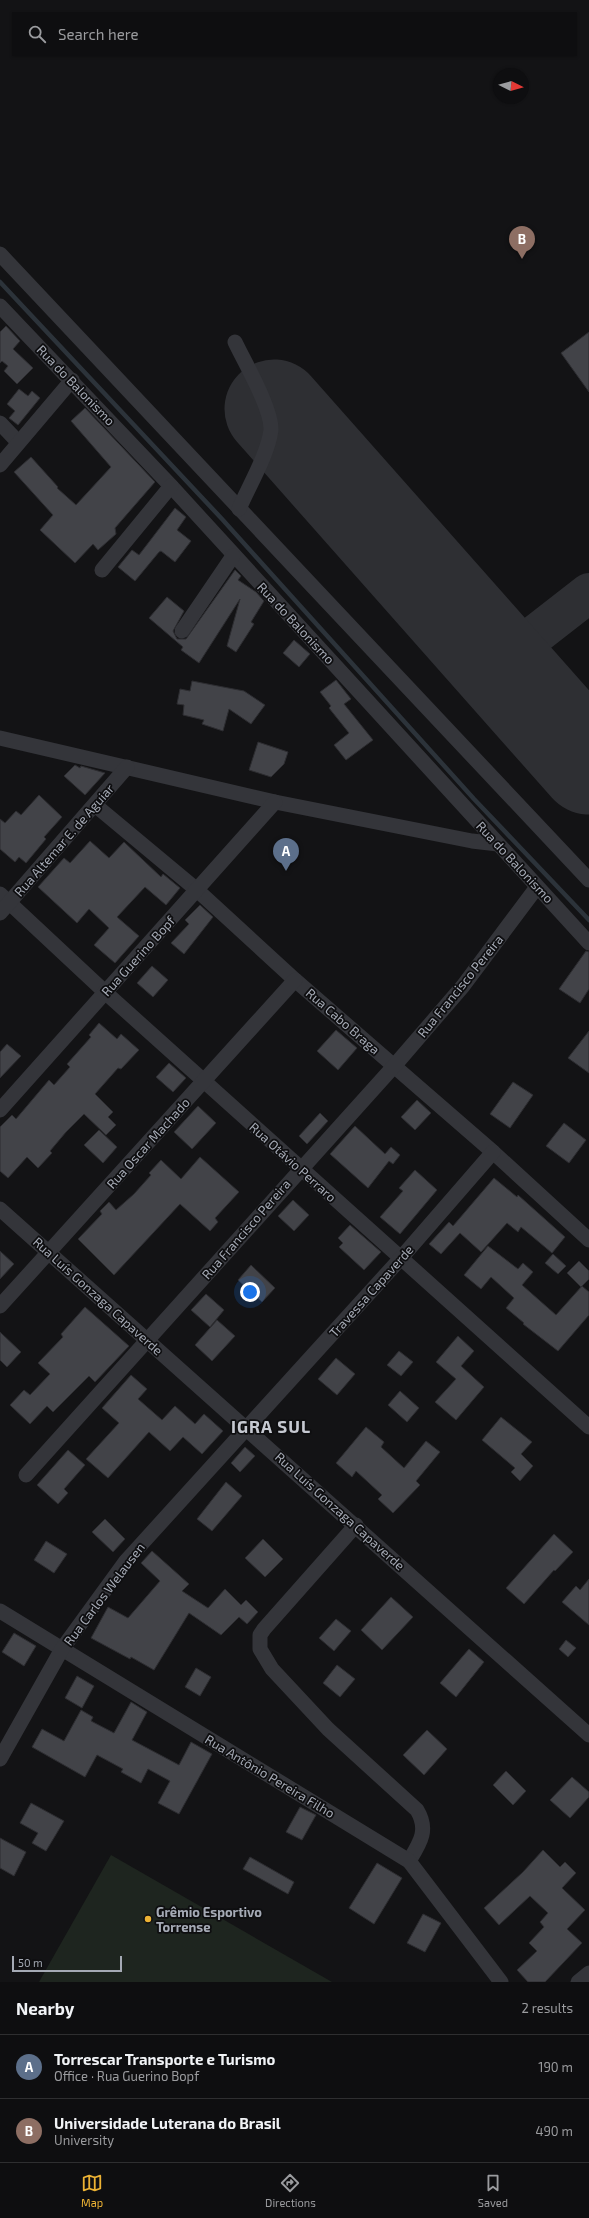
<!DOCTYPE html>
<html lang="en">
<head>
<meta charset="utf-8">
<style>
  body { margin:0; font-family:"Exo 2",sans-serif; background:#171719; color:#f1f3f6 }
  .compass { position:absolute; left:493px; top:68px; width:36px; height:36px; border-radius:50%; background:#0e0e10; box-shadow:0 1px 3px #0004; rotate:95deg }
  .scale { position:absolute; left:12px; bottom:10px; width:110px; box-sizing:border-box; padding-left:4px; border:2px solid #a5aab5; border-top:0; font-size:11px; line-height:14px; white-space:nowrap; color:#a5aab5; -webkit-text-stroke:3px #0e0e10; paint-order:stroke }
  .you { position:absolute; left:250px; top:1292px; width:14px; height:14px; margin:-10px; border:3px solid #fff; border-radius:50%; background:#1a73e8; box-shadow:0 0 0 6px #1a73e833 }
  .badge { display:grid; place-items:center; width:26px; height:26px; border-radius:50%; background:#ecb234; color:#fff; font-size:13px; font-weight:700 }
  .pin { position:absolute; translate:-50% -33px; filter:drop-shadow(0 1px 2px #0008) }
  .pin::after { content:''; position:absolute; top:21px; width:14px; height:12px; background:inherit; clip-path:polygon(0 0,100% 0,50% 100%) }
  .list { margin:0; padding:0; list-style:none }
  h2 { display:flex; justify-content:space-between; align-items:center; height:52px; margin:0; padding:0 16px; font-size:17px }
  h2 small { font-size:13px; font-weight:400; color:#9b9c9f }
  .list li { display:grid; grid-template-columns:26px 1fr auto; gap:12px; align-items:center; box-sizing:border-box; height:64px; padding:0 16px; border-top:1px solid #2e2e30 }
  .list b { display:block; font-size:15px; white-space:nowrap }
  .list p { margin:0; font-size:13px; white-space:nowrap; color:#9b9c9f }
  .list em { font-size:13px; font-style:normal; color:#9b9c9f }
  .icon { flex:none; width:22px; height:22px; fill:none; stroke:currentColor; stroke-width:2; stroke-linecap:round; stroke-linejoin:round }
  .map { position:relative; flex:none; width:589px; height:1982px; overflow:hidden }
  .search { position:absolute; background:#0e0e10; box-shadow:0 1px 3px #0004; left:12px; right:12px; top:12px; height:44px; display:flex; align-items:center; gap:10px; box-sizing:border-box; padding:0 14px; border-radius:0px; color:#9b9c9f; font-size:15px }
  .sheet { height:180px; background:#0e0e10 }
  nav { display:flex; justify-content:space-around; align-items:center; box-sizing:border-box; height:56px; border-top:1px solid #2e2e30; background:#0e0e10; font-size:11px; color:#9b9c9f }
  nav a { display:grid; justify-items:center; gap:2px }
  nav .on { color:#ecb234 }
  .map>svg:first-child { display:block }
  .pitch { fill:#1e251f }
  .lines { fill:none; stroke-linecap:round; stroke-linejoin:round }
  .stream { stroke:#2c333a; stroke-width:4.5 }
  .taxiway { stroke:#2e2f33; stroke-width:40 }
  .runway { stroke:#2e2f33; stroke-width:99 }
  .building { fill:#424348; stroke:#2d2d31 }
  .minor { stroke:#34353a; stroke-width:15 }
  .poi-dot { fill:#ecb234; stroke:#0e0e10; stroke-width:1.5 }
  .labels { text-anchor:middle; stroke-width:3.5; stroke-linejoin:round; paint-order:stroke }
  .street-label { font-size:13px; fill:#a5aab5; stroke:#0e0e10 }
  .poi-label { font-size:13px; font-weight:bold; fill:#a5aab5; stroke:#0e0e10; text-anchor:start }
  .district-label { font-size:17px; font-weight:bold; letter-spacing:1px; fill:#c6c9d1; stroke:#0e0e10 }
</style>
</head>
<body>
<div class="map">
<svg width="589" height="1982" viewBox="0 0 589 1982">
  <rect width="100%" height="100%" fill="#131315"/>
  <!-- pitch -->
  <polygon class="pitch" points="111,1855 332,1982 39,1982"/>
  <g class="lines">
    <!-- stream -->
    <polyline class="stream" points="0,282 222,519 474,799 589,920"/>
    <!-- taxiway -->
    <polyline class="taxiway" points="499,663 589,593"/>
    <!-- runway -->
    <polyline class="runway" points="274,409 589,765"/>
  </g>
  <!-- building -->
  <g class="building">
    <polygon points="6,326 20,341 13,349 33,368 17,384 4,371 8,366 2,361 0,363 0,332"/>
    <polygon points="589,332 589,392 561,353"/>
    <polygon points="19,389 28,396 32,391 40,398 18,425 9,418 15,411 7,404"/>
    <polygon points="85,408 155,482 115,528 116,534 98,550 93,544 75,563 40,530 53,515 14,472 31,457 58,487 57,488 76,505 111,467 71,421"/>
    <polygon points="175,508 186,517 177,530 191,541 175,562 161,551 159,552 135,581 118,567 132,550 139,555"/>
    <polygon points="235,570 241,576 238,580 256,592 264,601 251,622 254,624 236,652 227,646 240,599 199,663 181,650 183,647 149,618 167,597 184,611 173,631 177,639 186,639"/>
    <polygon points="294,640 310,654 299,667 283,653"/>
    <polygon points="336,680 351,699 344,704 373,740 346,760 334,745 349,733 329,708 331,706 320,692"/>
    <polygon points="192,681 244,691 265,705 251,724 229,709 223,731 202,724 204,720 183,715 184,705 177,704 180,689 190,691"/>
    <polygon points="258,742 288,752 284,764 271,777 249,770"/>
    <polygon points="75,765 80,768 81,766 105,773 85,795 64,776"/>
    <polygon points="39,795 62,817 44,837 46,839 26,863 19,857 15,862 0,849 0,819 5,823 16,811 21,815"/>
    <polygon points="90,841 109,858 124,842 161,877 163,874 180,888 166,905 145,887 117,917 139,936 115,963 94,945 109,928 89,909 77,923 38,887 64,858 70,863"/>
    <polygon points="200,905 213,917 184,954 171,943 189,924 185,920"/>
    <polygon points="586,951 589,952 589,989 580,1003 559,989"/>
    <polygon points="152,966 168,980 153,997 137,983"/>
    <polygon points="99,1023 117,1039 121,1034 139,1050 121,1069 118,1068 95,1094 113,1112 108,1117 116,1125 106,1135 84,1114 66,1132 50,1151 52,1153 38,1168 27,1157 8,1178 0,1171 0,1127 12,1115 16,1119 49,1080 54,1085 70,1067 67,1064 91,1037 89,1035"/>
    <polygon points="336,1030 357,1048 338,1070 317,1051"/>
    <polygon points="589,1031 589,1073 568,1058"/>
    <polygon points="7,1044 21,1056 0,1078 0,1052"/>
    <polygon points="169,1063 186,1078 173,1092 156,1077"/>
    <polygon points="513,1082 533,1095 510,1128 490,1114"/>
    <polygon points="417,1100 431,1113 415,1130 401,1117"/>
    <polygon points="198,1106 216,1123 192,1149 174,1132"/>
    <polygon points="320,1113 328,1121 307,1144 299,1136"/>
    <polygon points="564,1123 586,1140 569,1163 546,1146"/>
    <polygon points="355,1126 385,1154 391,1147 400,1155 393,1164 389,1161 368,1188 330,1154"/>
    <polygon points="99,1130 117,1147 103,1163 84,1145"/>
    <polygon points="200,1157 239,1192 215,1218 218,1222 210,1231 180,1204 114,1275 78,1239 102,1214 100,1211 109,1202 116,1210 134,1194 151,1175 149,1173 161,1160 181,1179"/>
    <polygon points="415,1170 437,1190 400,1234 380,1217 403,1191 399,1188"/>
    <polygon points="494,1178 517,1197 518,1195 565,1237 552,1253 521,1227 518,1232 507,1223 481,1252 460,1233 441,1254 429,1244 449,1222 453,1226"/>
    <polygon points="293,1200 309,1215 294,1231 278,1216"/>
    <polygon points="350,1225 381,1252 364,1270 339,1247 343,1243 338,1238"/>
    <polygon points="488,1246 518,1269 523,1263 533,1272 522,1285 556,1315 582,1286 589,1292 589,1315 558,1351 523,1324 524,1323 506,1308 514,1298 491,1277 481,1289 464,1275"/>
    <polygon points="0,1251 14,1264 0,1279"/>
    <polygon points="553,1254 566,1266 558,1274 545,1263"/>
    <polygon points="579,1261 589,1271 589,1279 581,1287 567,1273"/>
    <polygon points="251,1265 275,1288 262,1302 238,1280"/>
    <polygon points="206,1294 224,1310 210,1327 191,1310"/>
    <polygon points="85,1307 129,1346 95,1382 89,1376 53,1412 47,1406 30,1424 10,1405 24,1390 30,1395 50,1374 38,1363 63,1337 61,1334"/>
    <polygon points="217,1320 235,1336 212,1361 195,1345"/>
    <polygon points="0,1332 21,1352 7,1367 0,1360"/>
    <polygon points="458,1336 474,1351 461,1366 484,1387 456,1420 435,1402 456,1379 436,1362"/>
    <polygon points="399,1351 413,1362 401,1376 387,1365"/>
    <polygon points="336,1358 355,1374 337,1395 318,1379"/>
    <polygon points="131,1375 147,1389 138,1399 162,1420 175,1406 195,1424 204,1414 223,1431 202,1454 183,1437 170,1451 149,1432 108,1478 86,1459 119,1423 102,1408"/>
    <polygon points="400,1391 419,1408 407,1422 388,1405"/>
    <polygon points="501,1417 532,1442 521,1454 533,1466 520,1481 511,1472 515,1468 482,1440"/>
    <polygon points="366,1427 384,1442 381,1447 404,1468 426,1441 440,1452 416,1481 420,1485 393,1513 378,1499 382,1495 356,1471 352,1477 336,1463"/>
    <polygon points="245,1447 255,1456 240,1472 231,1463"/>
    <polygon points="68,1450 85,1465 64,1489 68,1493 58,1504 37,1485"/>
    <polygon points="226,1482 242,1496 212,1531 197,1519"/>
    <polygon points="105,1519 125,1539 113,1552 92,1532"/>
    <polygon points="554,1534 573,1552 555,1571 554,1570 524,1604 506,1588"/>
    <polygon points="263,1539 283,1559 265,1577 245,1558"/>
    <polygon points="46,1541 67,1554 54,1573 34,1560"/>
    <polygon points="152,1551 189,1584 182,1591 208,1608 225,1589 241,1605 246,1600 258,1612 247,1624 239,1617 221,1635 189,1613 154,1670 131,1657 130,1659 91,1638 108,1607 128,1618 160,1581 141,1563"/>
    <polygon points="589,1579 589,1625 562,1602 576,1586 580,1590"/>
    <polygon points="391,1597 413,1617 382,1650 361,1630"/>
    <polygon points="336,1619 351,1631 334,1651 319,1638"/>
    <polygon points="14,1633 36,1646 24,1666 2,1652"/>
    <polygon points="566,1640 576,1648 568,1657 559,1649"/>
    <polygon points="469,1649 484,1662 456,1697 440,1683"/>
    <polygon points="337,1665 355,1679 340,1697 323,1683"/>
    <polygon points="196,1668 211,1677 200,1696 185,1687"/>
    <polygon points="77,1676 94,1686 82,1708 65,1698"/>
    <polygon points="131,1702 147,1712 132,1740 179,1765 191,1742 212,1754 179,1814 158,1803 170,1781 148,1769 141,1783 121,1772 123,1769 97,1755 85,1777 32,1747 42,1729 64,1741 81,1710 93,1717 91,1721 114,1733"/>
    <polygon points="427,1730 447,1749 424,1775 403,1755"/>
    <polygon points="506,1771 526,1791 513,1805 493,1785"/>
    <polygon points="572,1777 589,1792 589,1797 570,1818 550,1800"/>
    <polygon points="31,1803 64,1821 46,1851 32,1843 38,1833 20,1823"/>
    <polygon points="300,1807 316,1815 302,1840 286,1832"/>
    <polygon points="0,1838 26,1852 14,1876 0,1868"/>
    <polygon points="543,1850 560,1867 565,1862 576,1873 562,1888 585,1910 567,1929 582,1943 545,1982 528,1982 517,1970 537,1951 529,1943 544,1927 540,1922 548,1913 530,1896 499,1925 484,1908 523,1872"/>
    <polygon points="250,1857 294,1882 288,1894 243,1869"/>
    <polygon points="377,1863 402,1878 374,1924 349,1908"/>
    <polygon points="423,1914 441,1923 425,1952 407,1943"/>
  </g>
  <g class="lines">
    <!-- minor -->
    <g class="minor">
      <polyline points="0,254 589,880"/>
      <polyline points="0,306 171,486 589,943"/>
      <path d="M235,342C245,363 272,409 271,430C268,454 249,486 239,509"/>
      <polyline points="0,423 18,442"/>
      <polyline points="0,465 72,380"/>
      <polyline points="102,570 171,486"/>
      <polyline points="182,631 233,556"/>
      <polyline points="0,738 275,802 472,841 498,844"/>
      <polyline points="95,805 197,890 295,980 493,1152 589,1240"/>
      <polyline points="0,894 106,993 589,1427"/>
      <polyline points="0,913 127,767"/>
      <polyline points="0,1110 275,802"/>
      <polyline points="0,1209 589,1735"/>
      <polyline points="0,1306 295,980"/>
      <polyline points="26,1475 395,1065 463,986 537,887"/>
      <path d="M356,1525L264,1629L260,1635V1649L272,1669L328,1729L417,1810C429,1830 420,1843 409,1861"/>
      <polyline points="0,1611 409,1861 501,1982"/>
      <polyline points="0,1759 62,1649 126,1561 401,1258 493,1152"/>
      <polyline points="578,1982 589,1973"/>
    </g>
  </g>
  <!-- markers -->
  <circle class="poi-dot" cx="148" cy="1919" r="4"/>
  <g class="labels">
    <!-- street labels -->
    <g class="street-label">
      <text transform="translate(76 385) rotate(46)" y="5">Rua do Balonismo</text>
      <text transform="translate(296 623) rotate(47)" y="5">Rua do Balonismo</text>
      <text transform="translate(64 840) rotate(-49)" y="5">Rua Altemar E. de Aguiar</text>
      <text transform="translate(515 862) rotate(47)" y="5">Rua do Balonismo</text>
      <text transform="translate(138 956) rotate(-48)" y="5">Rua Guerino Bopf</text>
      <text transform="translate(460 986) rotate(-51)" y="5">Rua Francisco Pereira</text>
      <text transform="translate(343 1021) rotate(41)" y="5">Rua Cabo Braga</text>
      <text transform="translate(148 1143) rotate(-48)" y="5">Rua Oscar Machado</text>
      <text transform="translate(293 1162) rotate(42)" y="5">Rua Otávio Perraro</text>
      <text transform="translate(246 1229) rotate(-49)" y="5">Rua Francisco Pereira</text>
      <text transform="translate(371 1291) rotate(-48)" y="5">Travessa Capaverde</text>
      <text transform="translate(98 1296) rotate(42)" y="5">Rua Luís Gonzaga Capaverde</text>
      <text transform="translate(340 1511) rotate(42)" y="5">Rua Luís Gonzaga Capaverde</text>
      <text transform="translate(104 1594) rotate(-53)" y="5">Rua Carlos Welausen</text>
      <text transform="translate(270 1776) rotate(31)" y="5">Rua Antônio Pereira Filho</text>
    </g>
    <!-- poi labels -->
    <g class="poi-label">
      <text x="156" y="1917">Grêmio Esportivo<tspan x="156" dy="15">Torrense</tspan></text>
    </g>
    <!-- district labels -->
    <g class="district-label">
      <text x="271" y="1433">IGRA SUL</text>
    </g>
  </g>
</svg>
<svg class="compass" viewBox="-18 -18 36 36"><path d="M0-13l5 13h-10z" fill="#e53935"/><path d="M0 13l5-13h-10z" fill="#9b9c9f"/></svg>
<div class="scale">50 m</div>
<div class="you"></div>
<div class="pin badge" style="left:286px;top:871px;background:#5c6f8a">A</div>
<div class="pin badge" style="left:522px;top:259px;background:#8d6e63">B</div>
<div class="search"><svg class="icon" aria-label="search" viewBox="0 0 24 24"><circle cx="10" cy="10" r="6"/><path d="M15 15l6 6"/></svg>Search here</div>
</div>
<section class="sheet">
<h2>Nearby<small>2 results</small></h2>
<ul class="list">
<li><span class="badge" style="background:#5c6f8a">A</span><div><b>Torrescar Transporte e Turismo</b><p>Office · Rua Guerino Bopf</p></div><em>190 m</em></li>
<li><span class="badge" style="background:#8d6e63">B</span><div><b>Universidade Luterana do Brasil</b><p>University</p></div><em>490 m</em></li>
</ul>
</section>
<nav>
<a class="on"><svg class="icon" aria-label="map" viewBox="0 0 24 24"><path d="M3 6l6-2 6 2 6-2v14l-6 2-6-2-6 2zM9 4v14M15 6v14"/></svg>Map</a>
<a><svg class="icon" aria-label="directions" viewBox="0 0 24 24"><path d="M12 3l9 9-9 9-9-9zM9 14v-3h6M13 9l2 2-2 2"/></svg>Directions</a>
<a><svg class="icon" aria-label="saved" viewBox="0 0 24 24"><path d="M7 4h10v16l-5-4-5 4z"/></svg>Saved</a>
</nav>
</body>
</html>
